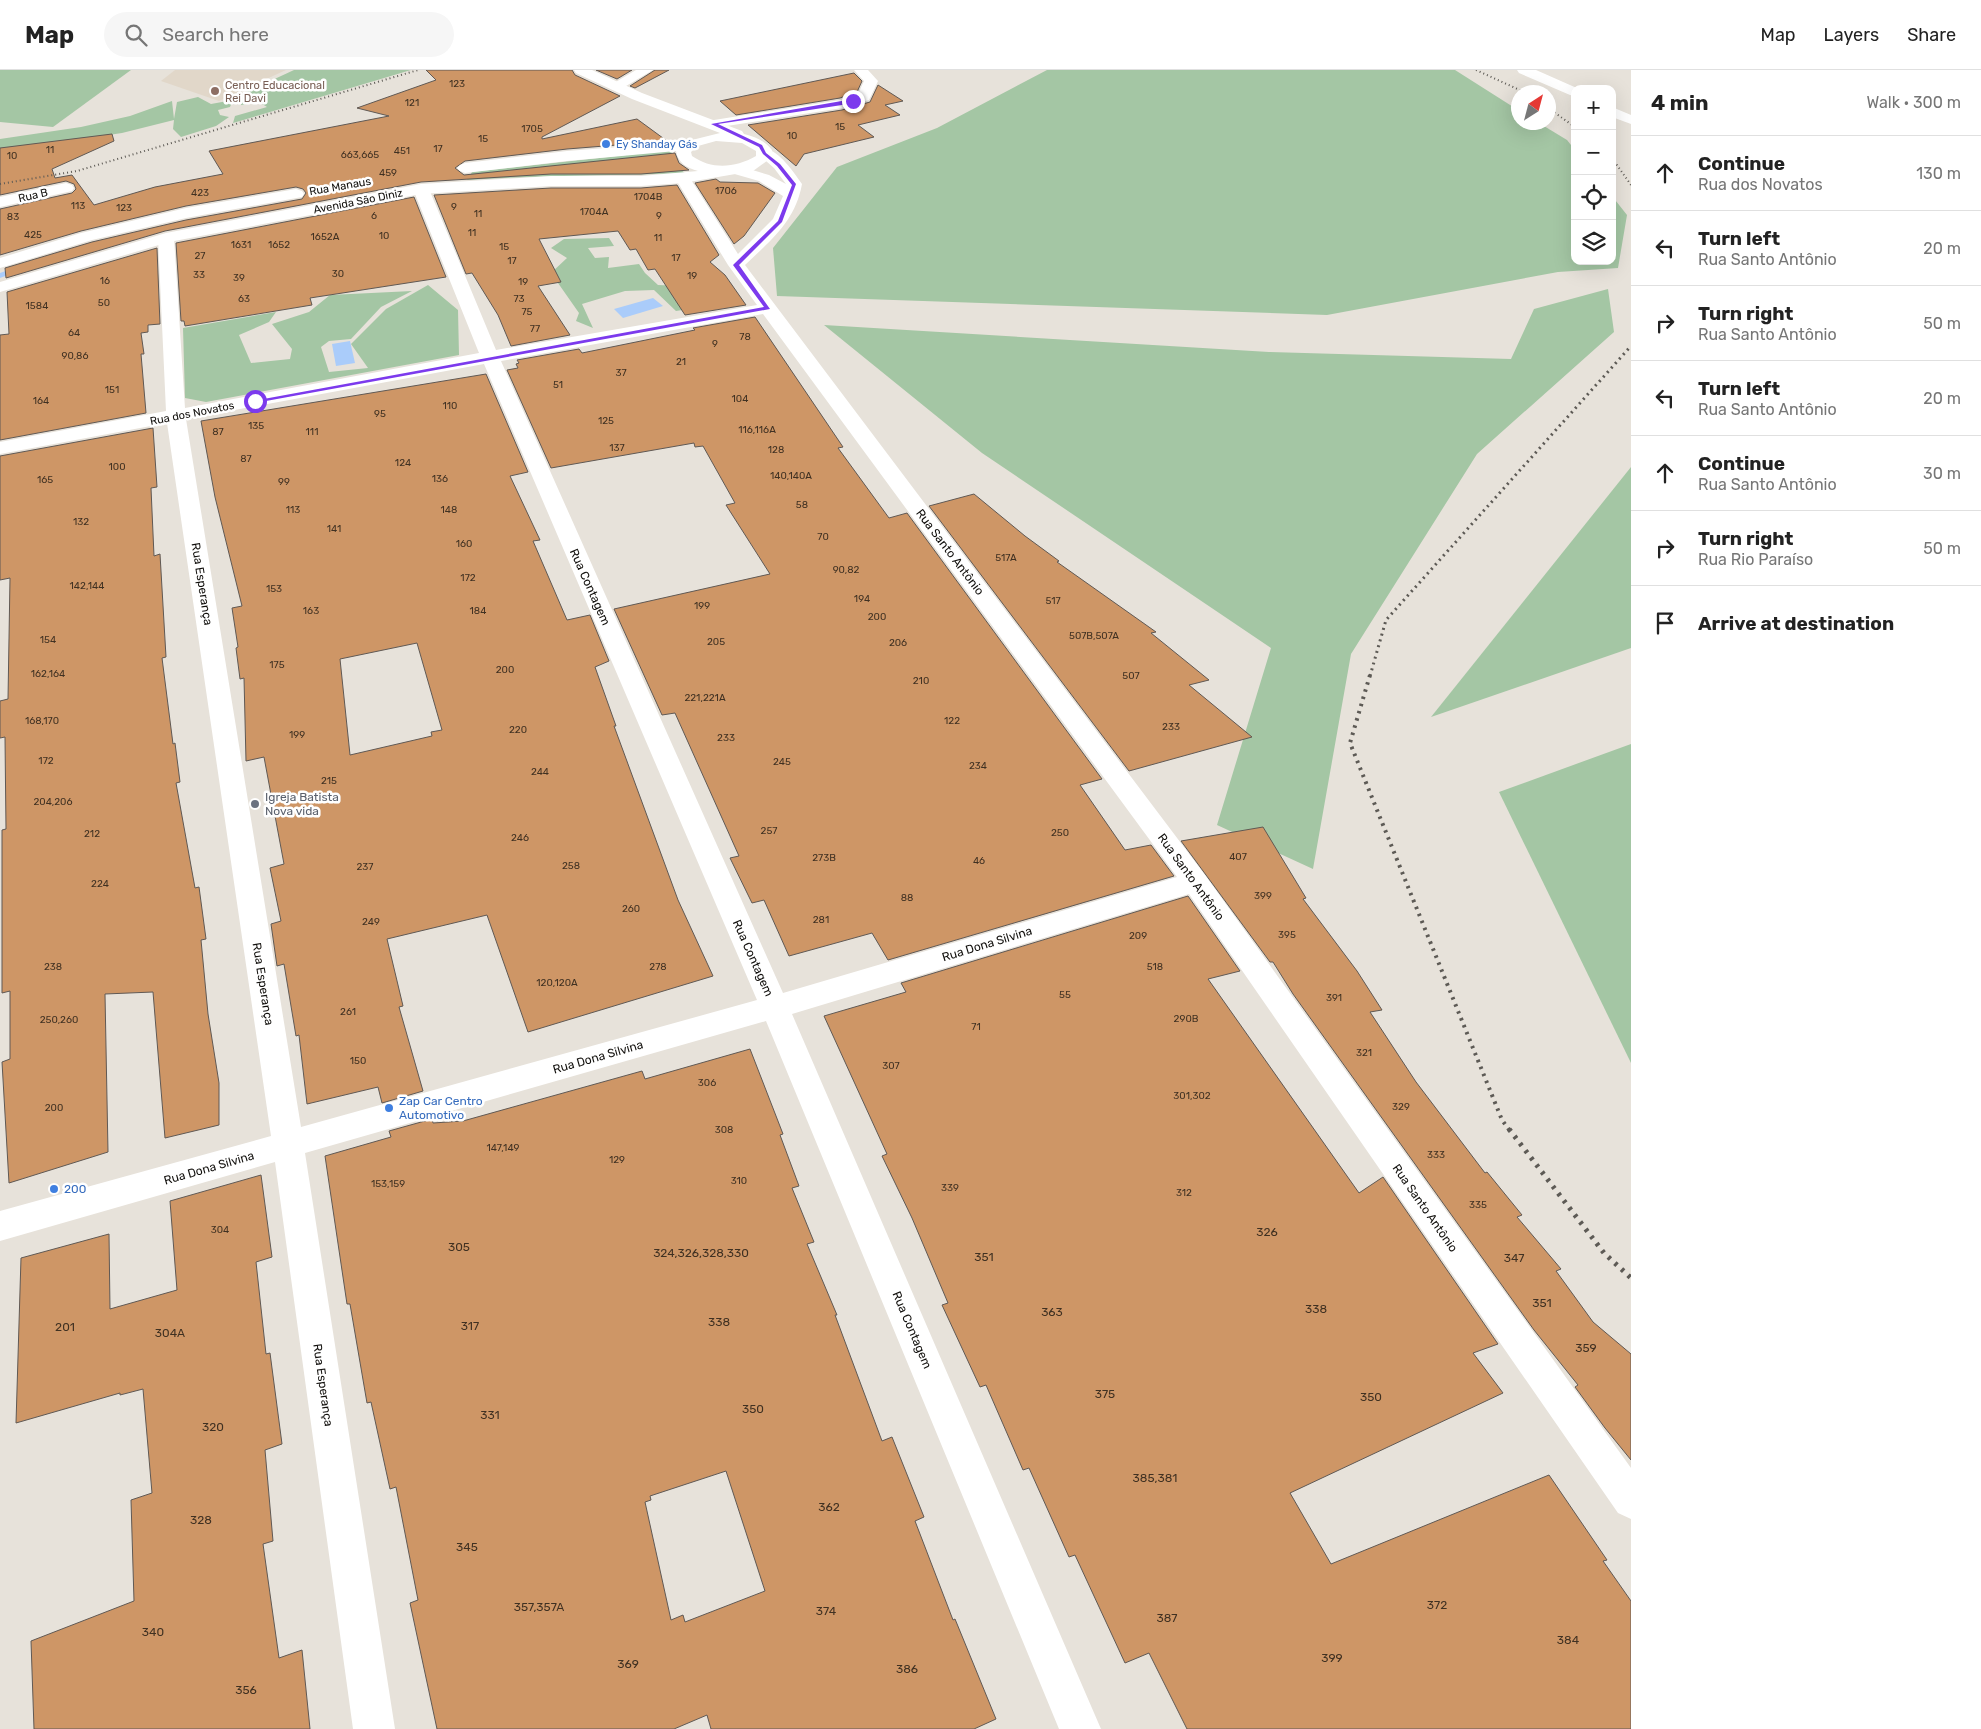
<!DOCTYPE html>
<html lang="en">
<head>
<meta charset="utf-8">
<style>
  body { margin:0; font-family:Rubik,sans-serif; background:#f6f6f6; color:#222 }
  .controls { position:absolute; right:15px; top:15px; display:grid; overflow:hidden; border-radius:10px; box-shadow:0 5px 20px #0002 }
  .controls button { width:45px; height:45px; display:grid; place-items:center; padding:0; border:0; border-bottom:1px solid #e0e0e0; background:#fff; color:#222; font:25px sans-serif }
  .compass { position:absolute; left:1511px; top:15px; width:45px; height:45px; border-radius:50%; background:#fff; box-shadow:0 5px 20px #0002; rotate:36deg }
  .stop { position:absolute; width:15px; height:15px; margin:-11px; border:4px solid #7c3aed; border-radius:50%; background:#fff }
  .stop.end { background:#7c3aed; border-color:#fff; box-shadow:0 1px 5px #0008 }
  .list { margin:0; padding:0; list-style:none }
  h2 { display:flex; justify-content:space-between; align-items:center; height:65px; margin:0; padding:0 20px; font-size:21px }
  h2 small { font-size:16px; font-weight:400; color:#767676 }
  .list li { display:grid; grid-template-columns:32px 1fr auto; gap:15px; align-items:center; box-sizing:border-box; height:75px; padding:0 20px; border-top:1px solid #e0e0e0 }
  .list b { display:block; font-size:19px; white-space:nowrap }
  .list p { margin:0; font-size:16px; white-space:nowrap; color:#767676 }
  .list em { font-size:16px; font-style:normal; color:#767676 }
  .icon { flex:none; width:28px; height:28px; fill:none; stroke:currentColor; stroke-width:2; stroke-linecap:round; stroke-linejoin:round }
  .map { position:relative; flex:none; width:1631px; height:1659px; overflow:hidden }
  header { display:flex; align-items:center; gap:30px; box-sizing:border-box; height:70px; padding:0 25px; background:#fff; border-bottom:1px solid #e0e0e0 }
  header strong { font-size:24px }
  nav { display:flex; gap:28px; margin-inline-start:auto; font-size:18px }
  .search { width:350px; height:45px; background:#f6f6f6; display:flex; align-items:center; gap:12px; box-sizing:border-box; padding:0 18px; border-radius:28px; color:#767676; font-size:19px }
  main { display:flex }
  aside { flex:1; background:#fff }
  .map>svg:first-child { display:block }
  .built { fill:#e1d7c9 }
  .green { fill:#a4c6a4 }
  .water { fill:#aaccfa }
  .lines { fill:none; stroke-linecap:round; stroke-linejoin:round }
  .stream { fill:#aaccfa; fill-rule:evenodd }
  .building { fill:#ce9666; stroke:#605954; fill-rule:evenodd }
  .minor { fill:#fff; fill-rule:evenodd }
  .tertiary { fill:#fff; fill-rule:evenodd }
  .rail-far3 { stroke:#5d5a55; stroke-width:2; stroke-dasharray:1 3; stroke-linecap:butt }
  .rail-far2 { stroke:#5d5a55; stroke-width:3; stroke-dasharray:2 4; stroke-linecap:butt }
  .rail-far1 { stroke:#5d5a55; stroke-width:4; stroke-dasharray:2.5 5; stroke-linecap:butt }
  .rail { stroke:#5d5a55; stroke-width:5; stroke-dasharray:3 6; stroke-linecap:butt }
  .route { fill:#7c3aed }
  .education-dot { fill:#8d6e63; stroke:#fff; stroke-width:2 }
  .shop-dot { fill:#3f7fe0; stroke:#fff; stroke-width:2 }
  .worship-dot { fill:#6b7280; stroke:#fff; stroke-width:2 }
  .labels { text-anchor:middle; stroke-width:5; stroke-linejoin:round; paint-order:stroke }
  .number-label { font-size:10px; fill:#403122 }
  .far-education-label { font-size:11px; fill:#785e54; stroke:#fff; text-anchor:start }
  .far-shop-label { font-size:11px; fill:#366cbe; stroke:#fff; text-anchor:start }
  .far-street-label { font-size:11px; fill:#110f0c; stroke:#fff }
  .street-label { font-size:12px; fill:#110f0c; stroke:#fff }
  .worship-label { font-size:12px; fill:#5b616d; stroke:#fff; text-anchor:start }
  .shop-label { font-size:12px; fill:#366cbe; stroke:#fff; text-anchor:start }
  .near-number-label { font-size:12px; fill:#403122 }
</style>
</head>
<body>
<header>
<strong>Map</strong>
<div class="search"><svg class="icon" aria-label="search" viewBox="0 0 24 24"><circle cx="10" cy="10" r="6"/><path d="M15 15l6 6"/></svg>Search here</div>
<nav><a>Map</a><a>Layers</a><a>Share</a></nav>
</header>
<main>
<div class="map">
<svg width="1631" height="1659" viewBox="0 0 1631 1659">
  <rect width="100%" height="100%" fill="#e7e2da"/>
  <!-- built -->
  <polygon class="built" points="175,0 286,0 219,31 161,11"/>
  <!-- green -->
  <g class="green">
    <polygon points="0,0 131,0 53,57 0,52"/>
    <polygon points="294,0 411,0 233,53 235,46 267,37 259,32 241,35 242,24"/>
    <polygon points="1047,0 1455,0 1518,40 1518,52 1539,53 1567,70 1575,80 1575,191 1612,191 1612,126 1627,145 1618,198 1558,202 1327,245 777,226 773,178 837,97 937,58"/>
    <polygon points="198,27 211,34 233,30 230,37 218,40 220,45 229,47 216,56 181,67 173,59 174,50 122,63 0,81 0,69 81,57 130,46 172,31 174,49 177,32"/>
    <path d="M672,80V93L685,103C612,106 540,105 467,110L472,102Z"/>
    <polygon points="609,168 614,176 588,178 595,188 609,187 608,198 639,194 645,203 658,215 681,216 689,239 676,241 654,220 625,221 582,234 593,258 576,251 579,243 551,203 567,188 551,178 564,169"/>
    <polygon points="428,215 458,240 459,285 206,332 185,328 183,258 276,242 269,252 239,265 251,293 290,289 292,279 272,254 309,242 330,225 412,221 381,237 351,269 329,271 321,277 329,302 368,298 351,274 386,239"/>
    <polygon points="1608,219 1614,262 1477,384 1351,584 1313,799 1217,755 1271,578 982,383 824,255 1269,282 1511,289 1534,239"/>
    <polygon points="1631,397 1631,578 1431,647"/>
    <polygon points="1631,674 1631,993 1499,722"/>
  </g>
  <!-- water -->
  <g class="water">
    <polygon points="653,228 663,236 623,248 614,239"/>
    <polygon points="350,271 355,293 336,296 332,274"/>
  </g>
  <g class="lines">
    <!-- stream -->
    <polygon class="stream" points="17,197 24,199 0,208 0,203"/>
  </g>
  <!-- building -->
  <g class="building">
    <polygon points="426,0 572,0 575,5 620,26 542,67 542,69 637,49 667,71 567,79 465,91 455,98 464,105 675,83 679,93 689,100 641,104 551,104 421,112 165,161 6,208 5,198 92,172 186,150 302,129 306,123 303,119 296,117 186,136 81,161 0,185 0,139 72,123 76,119 74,114 66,111 0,125 0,78 112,64 114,71 52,99 55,108 72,105 94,135 155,117 223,104 209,81 389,46 357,38 436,10"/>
    <polygon points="596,0 632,0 617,9"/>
    <polygon points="655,0 669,0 635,18 630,16"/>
    <polygon points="854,3 862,11 857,22 840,28 736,45 720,31"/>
    <polygon points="878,15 903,31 885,35 900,45 858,55 874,67 804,84 796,96 748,55 842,40 870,32"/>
    <polygon points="716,109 720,112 758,113 775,123 744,166 734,174 695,113"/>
    <polygon points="677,115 719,185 710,192 725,205 746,235 685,245 655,199 648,200 636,179 630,180 618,161 539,169 561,212 538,216 570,265 511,276 498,245 472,203 466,204 434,125 551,118 641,118"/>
    <polygon points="414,127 446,207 310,228 312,235 185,256 184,251 181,251 176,173"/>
    <polygon points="157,178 160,254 148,255 148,262 141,263 144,284 141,284 146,343 0,370 0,265 9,264 7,222"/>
    <polygon points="755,247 843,377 838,378 889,448 907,443 1102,709 1080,715 1125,780 1151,775 1174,806 888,890 872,863 789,886 764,830 752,833 730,788 739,786 675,643 662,645 614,539 770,504 726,435 735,433 703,376 695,377 694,373 551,398 507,300 518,298 516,294 519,293 517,290 579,279 582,283 695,260 693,258"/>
    <path d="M486,304L528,402L510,406L540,470L533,471L567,550L590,545L609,591L595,597L616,656H614L678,830L713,906L528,962L487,845L387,869L403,936L399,937L423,1021L382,1033L378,1017L307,1034L299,965L296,966L284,894L277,896L271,854L281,851L270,798L284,794L264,687L246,691L244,608L240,609L236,578L238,577L232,538L242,536L215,427L201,351ZM417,573L442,660L431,662L432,666L350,685L340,589Z"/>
    <polygon points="153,358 157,417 151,418 154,486 160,484 166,587 162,588 173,674 175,673 180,712 176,713 195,818 199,817 206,869 201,870 208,944 219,1013 219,1055 165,1068 153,922 105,924 108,1082 9,1113 2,992 10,989 10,921 2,923 2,760 6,759 5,667 0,668 0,631 8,629 10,508 0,510 0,386"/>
    <polygon points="974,424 1025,466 1059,491 1057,492 1156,562 1151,563 1209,610 1189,615 1252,667 1129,701 929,436"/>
    <polygon points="1263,757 1306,828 1303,829 1357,901 1382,940 1370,942 1416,1012 1485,1103 1487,1102 1522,1145 1517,1147 1561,1199 1556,1201 1593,1252 1631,1284 1631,1390 1605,1358 1575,1317 1578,1315 1534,1260 1293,924 1273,892 1270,892 1181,771"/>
    <polygon points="1188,826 1240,901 1208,909 1359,1123 1383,1107 1498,1274 1473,1283 1503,1323 1290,1423 1331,1494 1549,1405 1607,1490 1603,1491 1631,1531 1631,1659 1187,1659 1149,1583 1125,1593 1075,1485 1069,1487 1029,1398 1023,1400 986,1315 980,1317 942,1235 948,1233 912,1148 882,1086 887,1084 824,946 906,922 901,913"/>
    <path d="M750,979L783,1064L780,1065L799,1116L792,1118L814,1172L807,1174L837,1245H835L882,1371L892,1367L924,1447L915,1451L953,1550L955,1549L996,1649L974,1659H711L707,1645L674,1659H437L410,1533L418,1530L396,1417L390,1419L371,1332L367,1333L350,1234H347L325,1086L391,1067L389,1061L432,1049L433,1053L463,1051L642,1001L645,1009ZM726,1401L765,1521L685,1552L683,1545L671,1550L645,1432L651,1430L650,1426Z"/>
    <polygon points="261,1105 272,1187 256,1192 266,1284 270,1283 282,1374 265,1380 273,1471 263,1474 279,1588 302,1580 310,1659 34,1659 31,1571 134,1531 131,1430 152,1423 143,1319 120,1325 120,1323 16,1353 21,1188 109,1164 110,1239 177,1220 170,1131"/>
  </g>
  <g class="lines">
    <!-- minor -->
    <g class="minor">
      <polygon points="636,0 653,0 621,19 616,20 609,16"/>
      <polygon points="854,0 868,0 878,11 869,30 842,38 714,58 709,57 707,54 709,51 714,50 840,30 858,24 864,11"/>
      <polygon points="1517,0 1536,0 1579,19 1575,19 1575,26 1570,25 1519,3"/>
      <polygon points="1612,37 1631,45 1631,54 1612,47"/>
      <path d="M765,78C780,82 793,101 802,114C795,152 771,170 745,195L1205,805L1631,1398V1449L1618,1443L1189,824L792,944L1101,1659H1059L766,951L305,1083L395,1659H353L275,1092L0,1171V1141L271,1066L167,353L0,384V372L166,341L158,168L160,165H172L174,168L185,338L479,283L413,119L415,116H427L429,119L496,280L757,235L728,195L675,108L678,105H688L738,184L773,149L783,126L759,111L731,103L728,100L731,97L736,95L769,105L786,114L774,98L757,83L760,80ZM763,244L1177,807L783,923L501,291ZM484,294L757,930L301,1057L186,349Z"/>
      <polygon points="66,113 72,115 74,118 72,121 0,137 0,127"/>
    </g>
    <!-- tertiary -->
    <g class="tertiary">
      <path d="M574,0H592L642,23L742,61L744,64C755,67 764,70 772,80L771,88L753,101L683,113L641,116H551L421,124L169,172L0,222V212L166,163L421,114L551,106H641L698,101C687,98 678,93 676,81L567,91L465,103L460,101L457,98L460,95L465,93L567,81L684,72L720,63L632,29L576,3ZM716,71L742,73L756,81V86C735,98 712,100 692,86L691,82L698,76Z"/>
      <polygon points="296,119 302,121 304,124 302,127 186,148 92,170 0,198 0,188 81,163 186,138"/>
    </g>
    <!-- rail-far3 -->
    <g class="rail-far3">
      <polyline points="1476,0 1524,22"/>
      <polyline points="1548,38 1575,57"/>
      <polyline points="1612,88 1631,115"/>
      <polyline points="0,114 77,101 418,0"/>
    </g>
    <!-- rail-far2 -->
    <polyline class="rail-far2" points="1370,606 1386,550 1631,276"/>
    <!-- rail-far1 -->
    <polyline class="rail-far1" points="1370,605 1350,673 1502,1050 1510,1061"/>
    <!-- rail -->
    <polyline class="rail" points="1509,1059 1604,1183 1631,1208"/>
  </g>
  <!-- route -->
  <polygon class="route" points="853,29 855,32 842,35 718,54 762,75 766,83 780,94 796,114 782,152 739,195 770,239 255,333 252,331 764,237 733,195 778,151 792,115 777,96 763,84 759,77 711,54"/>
  <!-- markers -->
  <circle class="education-dot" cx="215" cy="21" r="5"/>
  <g class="shop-dot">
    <circle cx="606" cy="74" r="5"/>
    <circle cx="389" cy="1038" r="5"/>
    <circle cx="54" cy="1119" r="5"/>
  </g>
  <circle class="worship-dot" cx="255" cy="734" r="5"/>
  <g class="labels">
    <!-- number labels -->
    <g class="number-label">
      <text x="457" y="17">123</text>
      <text x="412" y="36">121</text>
      <text x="840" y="60">15</text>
      <text x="532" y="62">1705</text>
      <text x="792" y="69">10</text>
      <text x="483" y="72">15</text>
      <text x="438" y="82">17</text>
      <text x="50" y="83">11</text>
      <text x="402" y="84">451</text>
      <text x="360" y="88">663,665</text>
      <text x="12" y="89">10</text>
      <text x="388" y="106">459</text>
      <text x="726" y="124">1706</text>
      <text x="200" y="126">423</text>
      <text x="648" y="130">1704B</text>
      <text x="78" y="139">113</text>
      <text x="454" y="140">9</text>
      <text x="124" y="141">123</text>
      <text x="594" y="145">1704A</text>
      <text x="478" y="147">11</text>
      <text x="374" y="149">6</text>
      <text x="659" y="149">9</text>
      <text x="13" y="150">83</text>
      <text x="472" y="166">11</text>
      <text x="33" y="168">425</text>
      <text x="384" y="169">10</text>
      <text x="325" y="170">1652A</text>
      <text x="658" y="171">11</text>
      <text x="241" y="178">1631</text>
      <text x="279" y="178">1652</text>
      <text x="504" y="180">15</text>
      <text x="200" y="189">27</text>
      <text x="676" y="191">17</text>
      <text x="512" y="194">17</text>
      <text x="338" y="207">30</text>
      <text x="199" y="208">33</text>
      <text x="692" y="209">19</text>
      <text x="239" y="211">39</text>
      <text x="105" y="214">16</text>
      <text x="523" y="215">19</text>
      <text x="244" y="232">63</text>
      <text x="519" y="232">73</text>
      <text x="104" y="236">50</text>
      <text x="37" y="239">1584</text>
      <text x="527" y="245">75</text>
      <text x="535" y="262">77</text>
      <text x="74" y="266">64</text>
      <text x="745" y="270">78</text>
      <text x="715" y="277">9</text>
      <text x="75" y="289">90,86</text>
      <text x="681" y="295">21</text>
      <text x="621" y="306">37</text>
      <text x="558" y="318">51</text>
      <text x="112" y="323">151</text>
      <text x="740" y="332">104</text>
      <text x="41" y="334">164</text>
      <text x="450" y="339">110</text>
      <text x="380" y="347">95</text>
      <text x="606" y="354">125</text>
      <text x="256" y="359">135</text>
      <text x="757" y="363">116,116A</text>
      <text x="218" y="365">87</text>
      <text x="312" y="365">111</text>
      <text x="617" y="381">137</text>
      <text x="776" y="383">128</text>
      <text x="246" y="392">87</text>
      <text x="403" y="396">124</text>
      <text x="117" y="400">100</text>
      <text x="791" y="409">140,140A</text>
      <text x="440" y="412">136</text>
      <text x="45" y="413">165</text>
      <text x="284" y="415">99</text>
      <text x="802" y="438">58</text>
      <text x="293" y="443">113</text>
      <text x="449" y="443">148</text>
      <text x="81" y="455">132</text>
      <text x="334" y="462">141</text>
      <text x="823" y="470">70</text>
      <text x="464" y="477">160</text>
      <text x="1006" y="491">517A</text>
      <text x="846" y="503">90,82</text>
      <text x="468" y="511">172</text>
      <text x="87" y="519">142,144</text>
      <text x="274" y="522">153</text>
      <text x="862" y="532">194</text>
      <text x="1053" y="534">517</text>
      <text x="702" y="539">199</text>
      <text x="311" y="544">163</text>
      <text x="478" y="544">184</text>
      <text x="877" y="550">200</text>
      <text x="1094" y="569">507B,507A</text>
      <text x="48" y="573">154</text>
      <text x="716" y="575">205</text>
      <text x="898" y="576">206</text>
      <text x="277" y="598">175</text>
      <text x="505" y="603">200</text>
      <text x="48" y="607">162,164</text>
      <text x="1131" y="609">507</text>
      <text x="921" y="614">210</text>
      <text x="705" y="631">221,221A</text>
      <text x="42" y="654">168,170</text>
      <text x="952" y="654">122</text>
      <text x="1171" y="660">233</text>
      <text x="518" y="663">220</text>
      <text x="297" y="668">199</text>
      <text x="726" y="671">233</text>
      <text x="46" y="694">172</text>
      <text x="782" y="695">245</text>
      <text x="978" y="699">234</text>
      <text x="540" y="705">244</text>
      <text x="329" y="714">215</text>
      <text x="53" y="735">204,206</text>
      <text x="769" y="764">257</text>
      <text x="1060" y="766">250</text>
      <text x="92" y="767">212</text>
      <text x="520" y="771">246</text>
      <text x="1238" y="790">407</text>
      <text x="824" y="791">273B</text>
      <text x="979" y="794">46</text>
      <text x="571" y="799">258</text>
      <text x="365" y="800">237</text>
      <text x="100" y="817">224</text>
      <text x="1263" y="829">399</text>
      <text x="907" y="831">88</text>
      <text x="631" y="842">260</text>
      <text x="821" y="853">281</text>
      <text x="371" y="855">249</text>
      <text x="1287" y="868">395</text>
      <text x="1138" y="869">209</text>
      <text x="53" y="900">238</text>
      <text x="658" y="900">278</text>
      <text x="1155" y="900">518</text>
      <text x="557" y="916">120,120A</text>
      <text x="1065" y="928">55</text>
      <text x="1334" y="931">391</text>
      <text x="348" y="945">261</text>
      <text x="1186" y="952">290B</text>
      <text x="59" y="953">250,260</text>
      <text x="976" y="960">71</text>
      <text x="1364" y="986">321</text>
      <text x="358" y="994">150</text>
      <text x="891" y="999">307</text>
      <text x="707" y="1016">306</text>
      <text x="1192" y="1029">301,302</text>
      <text x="1401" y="1040">329</text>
      <text x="54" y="1041">200</text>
      <text x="724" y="1063">308</text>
      <text x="503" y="1081">147,149</text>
      <text x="1436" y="1088">333</text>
      <text x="617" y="1093">129</text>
      <text x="739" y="1114">310</text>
      <text x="388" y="1117">153,159</text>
      <text x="950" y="1121">339</text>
      <text x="1184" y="1126">312</text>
      <text x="1478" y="1138">335</text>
      <text x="220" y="1163">304</text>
    </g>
    <!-- far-education labels -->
    <g class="far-education-label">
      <text x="225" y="19">Centro Educacional<tspan x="225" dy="13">Rei Davi</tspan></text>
    </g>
    <!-- far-shop labels -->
    <g class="far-shop-label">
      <text x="616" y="78">Ey Shanday Gás</text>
    </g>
    <!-- far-street labels -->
    <g class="far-street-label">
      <text transform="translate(340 116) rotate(-10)" y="4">Rua Manaus</text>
      <text transform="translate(33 125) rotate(-13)" y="4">Rua B</text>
      <text transform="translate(358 131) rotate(-11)" y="4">Avenida São Diniz</text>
      <text transform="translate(192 343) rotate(-11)" y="4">Rua dos Novatos</text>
    </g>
    <!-- street labels -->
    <g class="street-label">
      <text transform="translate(950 482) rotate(53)" y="4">Rua Santo Antônio</text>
      <text transform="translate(202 514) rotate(81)" y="4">Rua Esperança</text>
      <text transform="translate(590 517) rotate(66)" y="4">Rua Contagem</text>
      <text transform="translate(1191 807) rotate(54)" y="4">Rua Santo Antônio</text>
      <text transform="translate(987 874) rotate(-17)" y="4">Rua Dona Silvina</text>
      <text transform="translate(753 888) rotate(66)" y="4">Rua Contagem</text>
      <text transform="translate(263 914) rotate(81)" y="4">Rua Esperança</text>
      <text transform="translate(598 987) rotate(-16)" y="4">Rua Dona Silvina</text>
      <text transform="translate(209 1098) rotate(-16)" y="4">Rua Dona Silvina</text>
      <text transform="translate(1425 1138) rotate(55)" y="4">Rua Santo Antônio</text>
      <text transform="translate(912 1260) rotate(67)" y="4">Rua Contagem</text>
      <text transform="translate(323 1315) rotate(82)" y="4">Rua Esperança</text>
    </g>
    <!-- worship labels -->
    <g class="worship-label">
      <text x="265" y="731">Igreja Batista<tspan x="265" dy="14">Nova vida</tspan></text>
    </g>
    <!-- shop labels -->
    <g class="shop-label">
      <text x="399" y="1035">Zap Car Centro<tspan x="399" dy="14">Automotivo</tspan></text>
      <text x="64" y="1123">200</text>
    </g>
    <!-- near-number labels -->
    <g class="near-number-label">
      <text x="1267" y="1166">326</text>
      <text x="459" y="1181">305</text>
      <text x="701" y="1187">324,326,328,330</text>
      <text x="984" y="1191">351</text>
      <text x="1514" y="1192">347</text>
      <text x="1542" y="1237">351</text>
      <text x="1316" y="1243">338</text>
      <text x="1052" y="1246">363</text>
      <text x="719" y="1256">338</text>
      <text x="470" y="1260">317</text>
      <text x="65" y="1261">201</text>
      <text x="170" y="1267">304A</text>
      <text x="1586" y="1282">359</text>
      <text x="1105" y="1328">375</text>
      <text x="1371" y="1331">350</text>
      <text x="753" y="1343">350</text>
      <text x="490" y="1349">331</text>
      <text x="213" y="1361">320</text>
      <text x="1155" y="1412">385,381</text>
      <text x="829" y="1441">362</text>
      <text x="201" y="1454">328</text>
      <text x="467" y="1481">345</text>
      <text x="1437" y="1539">372</text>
      <text x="539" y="1541">357,357A</text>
      <text x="826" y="1545">374</text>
      <text x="1167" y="1552">387</text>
      <text x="153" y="1566">340</text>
      <text x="1568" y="1574">384</text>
      <text x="1332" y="1592">399</text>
      <text x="628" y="1598">369</text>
      <text x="907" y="1603">386</text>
      <text x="246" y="1624">356</text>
    </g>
  </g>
</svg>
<div class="controls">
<button>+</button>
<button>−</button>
<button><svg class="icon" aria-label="locate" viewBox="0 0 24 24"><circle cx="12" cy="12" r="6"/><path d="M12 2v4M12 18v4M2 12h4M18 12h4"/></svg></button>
<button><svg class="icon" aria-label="layers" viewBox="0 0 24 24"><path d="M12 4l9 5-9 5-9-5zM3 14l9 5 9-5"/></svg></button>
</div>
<svg class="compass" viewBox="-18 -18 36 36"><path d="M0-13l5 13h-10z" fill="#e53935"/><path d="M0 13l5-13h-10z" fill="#767676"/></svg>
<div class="stop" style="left:255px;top:331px"></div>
<div class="stop end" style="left:853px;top:31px"></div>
</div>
<aside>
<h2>4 min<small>Walk · 300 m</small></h2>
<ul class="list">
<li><svg class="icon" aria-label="ahead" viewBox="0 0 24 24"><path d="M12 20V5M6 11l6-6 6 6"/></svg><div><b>Continue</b><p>Rua dos Novatos</p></div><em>130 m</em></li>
<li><svg class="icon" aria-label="left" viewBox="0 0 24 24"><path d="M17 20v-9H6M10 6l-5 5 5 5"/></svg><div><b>Turn left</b><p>Rua Santo Antônio</p></div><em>20 m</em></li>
<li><svg class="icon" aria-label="right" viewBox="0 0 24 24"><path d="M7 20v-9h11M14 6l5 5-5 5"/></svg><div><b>Turn right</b><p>Rua Santo Antônio</p></div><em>50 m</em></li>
<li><svg class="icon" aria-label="left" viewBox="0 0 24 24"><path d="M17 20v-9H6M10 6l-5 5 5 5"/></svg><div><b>Turn left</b><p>Rua Santo Antônio</p></div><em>20 m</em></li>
<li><svg class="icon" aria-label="ahead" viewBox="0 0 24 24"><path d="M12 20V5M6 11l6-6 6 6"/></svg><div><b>Continue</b><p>Rua Santo Antônio</p></div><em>30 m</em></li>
<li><svg class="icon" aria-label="right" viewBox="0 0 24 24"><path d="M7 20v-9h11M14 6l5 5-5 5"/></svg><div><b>Turn right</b><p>Rua Rio Paraíso</p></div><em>50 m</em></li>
<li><svg class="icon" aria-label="arrive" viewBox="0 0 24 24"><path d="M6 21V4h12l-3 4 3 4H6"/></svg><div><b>Arrive at destination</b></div></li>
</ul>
</aside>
</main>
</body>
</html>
